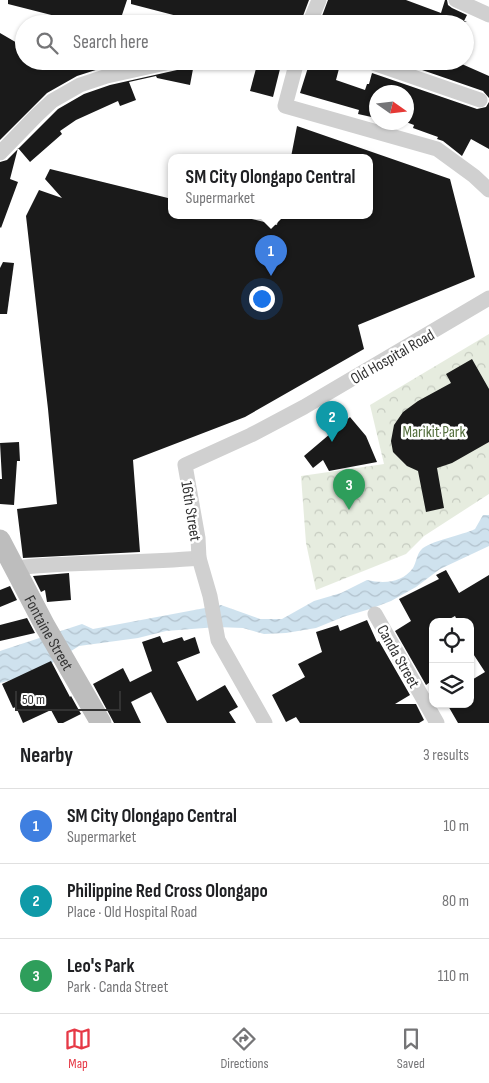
<!DOCTYPE html>
<html lang="en">
<head>
<meta charset="utf-8">
<style>
  body { margin:0; font-family:"Sofia Sans Condensed",sans-serif; background:#f6f6f6; color:#202124 }
  .controls { position:absolute; right:15px; bottom:15px; display:grid; overflow:hidden; border-radius:10px; box-shadow:0 1px 4px #0004 }
  .controls button { width:45px; height:45px; display:grid; place-items:center; padding:0; border:0; border-bottom:1px solid #e0e0e0; background:#fff; color:#202124; font:25px sans-serif }
  .compass { position:absolute; left:369px; top:85px; width:45px; height:45px; border-radius:50%; background:#fff; box-shadow:0 1px 4px #0004; rotate:104deg }
  .scale { position:absolute; left:15px; bottom:12px; width:106px; box-sizing:border-box; padding-left:5px; border:2px solid #333; border-top:0; font-size:14px; line-height:18px; white-space:nowrap; color:#333; -webkit-text-stroke:4px #fff; paint-order:stroke }
  .you { position:absolute; left:261px; top:298px; width:18px; height:18px; margin:-12px; border:4px solid #fff; border-radius:50%; background:#1a73e8; box-shadow:0 0 0 8px #1a73e833 }
  .badge { display:grid; place-items:center; width:32px; height:32px; border-radius:50%; background:#e63946; color:#fff; font-size:16px; font-weight:700 }
  .pin { position:absolute; translate:-50% -41px; filter:drop-shadow(0 1px 2px #0008) }
  .pin::after { content:''; position:absolute; top:26px; width:18px; height:15px; background:inherit; clip-path:polygon(0 0,100% 0,50% 100%) }
  .popup { position:absolute; left:168px; top:154px; width:205px; height:65px; box-sizing:border-box; display:grid; place-content:center; border-radius:10px; background:#fff; filter:drop-shadow(0 1px 4px #0005); font-size:16px; white-space:nowrap; color:#757577 }
  .popup b { font-size:19px; color:#202124 }
  .popup::after { content:''; position:absolute; left:50%; top:100%; margin-left:-10px; border:10px solid transparent; border-top-color:#fff }
  .list { margin:0; padding:0; list-style:none }
  h2 { display:flex; justify-content:space-between; align-items:center; height:65px; margin:0; padding:0 20px; font-size:21px }
  h2 small { font-size:16px; font-weight:400; color:#757577 }
  .list li { display:grid; grid-template-columns:32px 1fr auto; gap:15px; align-items:center; box-sizing:border-box; height:75px; padding:0 20px; border-top:1px solid #e0e0e0 }
  .list b { display:block; font-size:19px; white-space:nowrap }
  .list p { margin:0; font-size:16px; white-space:nowrap; color:#757577 }
  .list em { font-size:16px; font-style:normal; color:#757577 }
  .icon { flex:none; width:28px; height:28px; fill:none; stroke:currentColor; stroke-width:2; stroke-linecap:round; stroke-linejoin:round }
  .map { position:relative; flex:none; width:489px; height:723px; overflow:hidden }
  .search { position:absolute; background:#fff; box-shadow:0 1px 4px #0004; left:15px; right:15px; top:15px; height:55px; display:flex; align-items:center; gap:12px; box-sizing:border-box; padding:0 18px; border-radius:28px; color:#757577; font-size:19px }
  .sheet { height:290px; background:#fff }
  nav { display:flex; justify-content:space-around; align-items:center; box-sizing:border-box; height:70px; border-top:1px solid #e0e0e0; background:#fff; font-size:14px; color:#757577 }
  nav a { display:grid; justify-items:center; gap:2px }
  nav .on { color:#e63946 }
  .map>svg:first-child { display:block }
  .park { fill:url(#park-crowns) }
  .water { fill:url(#water-waves) }
  .building { fill:#1a1a1a }
  .lines { fill:none; stroke-linecap:round; stroke-linejoin:round }
  .street { stroke:#d0d0d0; stroke-width:15 }
  .secondary { stroke:#bdbdbd; stroke-width:21 }
  .labels { text-anchor:middle; stroke-width:5; stroke-linejoin:round; paint-order:stroke }
  .street-label { font-size:16px; fill:#333; stroke:#fff }
  .park-label { font-size:16px; fill:#56703f; stroke:#fff }
</style>
</head>
<body>
<div class="map">
<svg width="489" height="723" viewBox="0 0 489 723">
  <defs>
    <pattern id="park-crowns" width="20" height="18" patternUnits="userSpaceOnUse" patternTransform="scale(1.25)"><rect width="20" height="18" fill="#e6ecdf"/><path d="M2 6a3 3 0 1 1 6 0M12 15a3 3 0 1 1 6 0" fill="none" stroke="#c6cbc0"/></pattern>
    <pattern id="water-waves" width="16" height="10" patternUnits="userSpaceOnUse" patternTransform="scale(1.25)"><rect width="16" height="10" fill="#cfe2ee"/><path d="M0 5q4-4 8 0t8 0" fill="none" stroke="#b2c2cd"/></pattern>
  </defs>
  <rect width="100%" height="100%" fill="#fff"/>
  <!-- park -->
  <polygon class="park" points="489,334 489,494 424,536 406,554 316,590 306,543 301,476 384,464 370,405"/>
  <!-- water -->
  <path class="water" d="M483,515H489V546L440,569L416,587L391,601L370,609L343,617L316,628L286,633L264,634L243,628L217,627L166,631L138,638L79,646L38,672L0,683V651L82,624L93,629L221,605L260,619H282L314,601L341,593L367,580C384,584 402,583 413,568C416,563 417,554 421,550C429,541 463,535 475,529Z"/>
  <!-- building -->
  <g class="building">
    <polygon points="8,0 127,0 119,24 67,24 71,20 8,4"/>
    <polygon points="131,0 309,0 300,24 241,24 232,19 230,24 208,24 131,4"/>
    <polygon points="328,0 406,0 441,13 445,0 447,0 448,5 452,8 467,15 464,21 467,22 319,24"/>
    <polygon points="0,33 24,47 24,61 130,61 105,67 77,76 47,93 0,140"/>
    <polygon points="258,61 282,61 273,97 250,91"/>
    <polygon points="310,61 341,61 336,80 365,90 367,84 369,84 372,73 477,109 486,107 489,102 489,149 471,139 462,156 443,141 437,139 438,137 413,128 414,125 406,122 406,92 376,92 376,118 358,114 359,110 300,93"/>
    <polygon points="396,61 455,61 489,76 489,98 483,91"/>
    <polygon points="182,66 193,69 190,85 157,78 156,76 129,82 136,100 120,106 118,101 76,120 60,131 62,134 30,162 18,148 10,179 18,182 1,228 0,227 0,162 7,160 58,109 84,94 110,85 177,70"/>
    <polygon points="297,126 450,179 475,277 358,325 364,349 245,417 133,460 140,552 23,558 17,509 57,504 48,409 26,216 39,190 62,198 45,179 50,169 172,199 172,215 235,215 277,225 279,215 370,215 370,157 291,157"/>
    <polygon points="3,262 14,263 7,314 0,314 0,268"/>
    <polygon points="472,359 489,389 489,442 452,463 437,468 444,508 426,512 418,471 407,466 393,452 391,441 394,425 403,412 418,401 451,383 446,374"/>
    <polygon points="350,417 366,436 377,462 329,471 323,460 313,468 304,456"/>
    <polygon points="19,442 20,461 17,461 14,505 0,504 0,479 2,479 0,443"/>
    <polygon points="446,570 459,593 489,575 489,723 458,723 447,704 470,704 470,681 485,672 470,649 470,622 458,622 455,616 444,622 433,622 433,680 426,685 395,631 411,621 399,599 439,579 436,575"/>
    <polygon points="69,573 71,600 47,602 45,590 41,592 33,576"/>
    <polygon points="10,586 17,600 0,607 0,590"/>
    <polygon points="27,618 35,633 0,641 0,625"/>
    <polygon points="367,620 377,642 379,641 410,695 395,704 416,704 424,720 419,723 300,723 296,717 286,722 272,695 305,677 298,664 322,652 316,632 338,625 340,631"/>
    <polygon points="160,636 163,643 182,637 184,641 195,637 200,653 177,662 197,701 225,685 238,707 229,712 236,723 167,723 151,692 131,702 141,723 114,723 93,684 123,668 130,682 152,671 142,642"/>
    <polygon points="51,661 70,697 71,696 81,714 63,723 58,723 51,710 23,723 16,707 13,708 2,684"/>
  </g>
  <g class="lines">
    <!-- street -->
    <g class="street">
      <polyline points="456,0 489,15"/>
      <polyline points="309,24 319,0"/>
      <polyline points="297,61 285,106 437,149 474,176 489,190"/>
      <polyline points="367,61 480,100"/>
      <polyline points="0,153 37,115 52,101 80,85 107,76 175,61"/>
      <path d="M14,568C75,561 137,564 199,558"/>
      <polyline points="375,614 437,723"/>
      <polyline points="265,723 218,640 210,596 199,558 198,538 185,465 251,435 304,407 489,298"/>
    </g>
    <!-- secondary -->
    <path class="secondary" id="s1" d="M0,540L45,626L101,723"/>
  </g>
  <g class="labels">
    <!-- street labels -->
    <g class="street-label">
      <text transform="translate(392 356) rotate(-30)" y="6">Old Hospital Road</text>
      <text transform="translate(192 511) rotate(81)" y="6">16th Street</text>
      <text dy="6" stroke="none"><textPath href="#s1" startOffset="105">Fontaine Street</textPath></text>
      <text transform="translate(399 656) rotate(60)" y="6">Canda Street</text>
    </g>
    <!-- park labels -->
    <g class="park-label">
      <text x="434" y="437">Marikit Park</text>
    </g>
  </g>
</svg>
<div class="controls">
<button><svg class="icon" aria-label="locate" viewBox="0 0 24 24"><circle cx="12" cy="12" r="6"/><path d="M12 2v4M12 18v4M2 12h4M18 12h4"/></svg></button>
<button><svg class="icon" aria-label="layers" viewBox="0 0 24 24"><path d="M12 4l9 5-9 5-9-5zM3 14l9 5 9-5"/></svg></button>
</div>
<svg class="compass" viewBox="-18 -18 36 36"><path d="M0-13l5 13h-10z" fill="#e53935"/><path d="M0 13l5-13h-10z" fill="#757577"/></svg>
<div class="scale">50 m</div>
<div class="you"></div>
<div class="pin badge" style="left:271px;top:276px;background:#3f7fe0">1</div>
<div class="popup"><b>SM City Olongapo Central</b>Supermarket</div>
<div class="pin badge" style="left:332px;top:442px;background:#0f9aa8">2</div>
<div class="pin badge" style="left:349px;top:510px;background:#2e9e5b">3</div>
<div class="search"><svg class="icon" aria-label="search" viewBox="0 0 24 24"><circle cx="10" cy="10" r="6"/><path d="M15 15l6 6"/></svg>Search here</div>
</div>
<section class="sheet">
<h2>Nearby<small>3 results</small></h2>
<ul class="list">
<li><span class="badge" style="background:#3f7fe0">1</span><div><b>SM City Olongapo Central</b><p>Supermarket</p></div><em>10 m</em></li>
<li><span class="badge" style="background:#0f9aa8">2</span><div><b>Philippine Red Cross Olongapo</b><p>Place · Old Hospital Road</p></div><em>80 m</em></li>
<li><span class="badge" style="background:#2e9e5b">3</span><div><b>Leo's Park</b><p>Park · Canda Street</p></div><em>110 m</em></li>
</ul>
</section>
<nav>
<a class="on"><svg class="icon" aria-label="map" viewBox="0 0 24 24"><path d="M3 6l6-2 6 2 6-2v14l-6 2-6-2-6 2zM9 4v14M15 6v14"/></svg>Map</a>
<a><svg class="icon" aria-label="directions" viewBox="0 0 24 24"><path d="M12 3l9 9-9 9-9-9zM9 14v-3h6M13 9l2 2-2 2"/></svg>Directions</a>
<a><svg class="icon" aria-label="saved" viewBox="0 0 24 24"><path d="M7 4h10v16l-5-4-5 4z"/></svg>Saved</a>
</nav>
</body>
</html>
